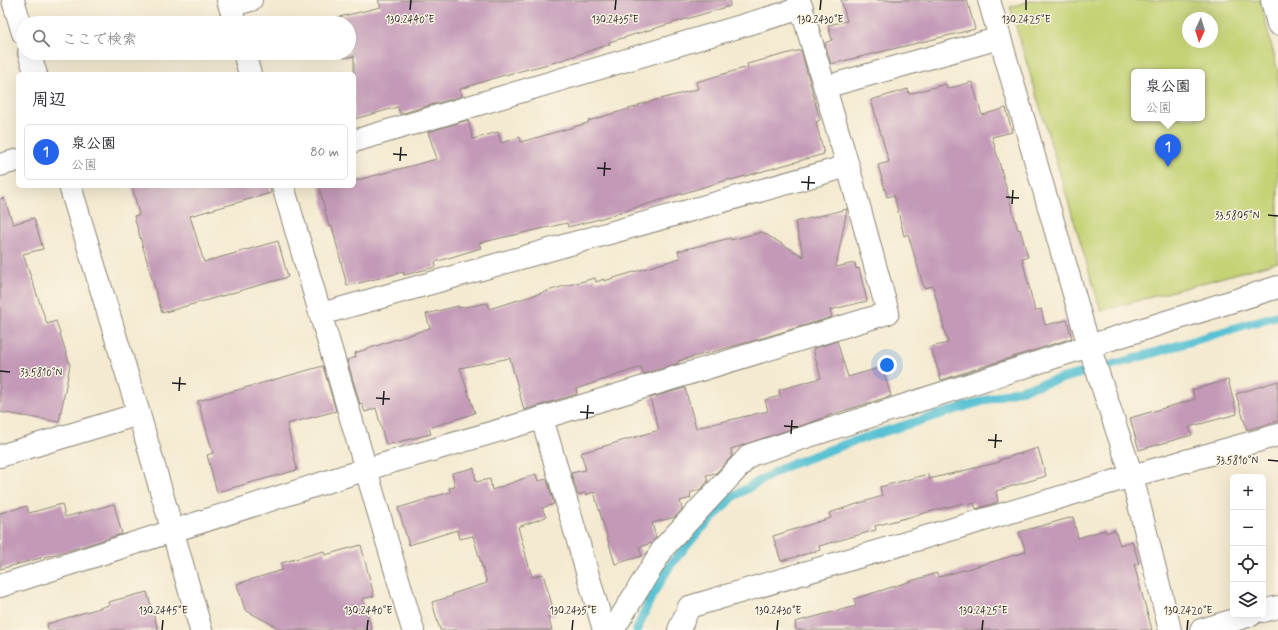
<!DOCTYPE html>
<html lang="ja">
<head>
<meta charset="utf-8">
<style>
  body { margin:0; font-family:Mynerve,"Klee One",sans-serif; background:#f7f7f7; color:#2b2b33 }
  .controls { position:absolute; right:12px; bottom:12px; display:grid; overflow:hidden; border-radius:6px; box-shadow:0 4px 16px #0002 }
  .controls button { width:36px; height:36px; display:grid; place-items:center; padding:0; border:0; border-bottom:1px solid #e1e1e2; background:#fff; color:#2b2b33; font:20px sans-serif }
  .compass { position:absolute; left:1182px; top:12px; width:36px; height:36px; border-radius:50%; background:#fff; box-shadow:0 4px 16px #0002; rotate:184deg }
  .you { position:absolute; left:887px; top:365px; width:14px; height:14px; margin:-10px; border:3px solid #fff; border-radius:50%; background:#1a73e8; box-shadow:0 0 0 6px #1a73e833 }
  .badge { display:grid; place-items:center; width:26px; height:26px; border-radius:50%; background:#2563eb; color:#fff; font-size:13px; font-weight:700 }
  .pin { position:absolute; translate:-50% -33px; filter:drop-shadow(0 1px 2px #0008) }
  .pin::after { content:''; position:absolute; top:21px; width:14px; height:12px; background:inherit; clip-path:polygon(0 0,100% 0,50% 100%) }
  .popup { position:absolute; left:1131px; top:69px; width:74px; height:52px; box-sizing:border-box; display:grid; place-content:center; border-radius:6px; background:#fff; filter:drop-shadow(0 1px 3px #0005); font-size:13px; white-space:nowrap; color:#7c7c81 }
  .popup b { font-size:15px; color:#2b2b33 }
  .popup::after { content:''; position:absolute; left:50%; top:100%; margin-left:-8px; border:8px solid transparent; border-top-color:#fff }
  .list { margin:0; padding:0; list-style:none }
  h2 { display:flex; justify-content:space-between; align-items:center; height:52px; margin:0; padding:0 16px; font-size:17px }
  h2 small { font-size:13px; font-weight:400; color:#7c7c81 }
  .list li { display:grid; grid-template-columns:26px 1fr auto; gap:12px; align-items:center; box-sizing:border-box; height:56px; margin:0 8px 8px; padding:0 8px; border:1px solid #e1e1e2; border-radius:6px }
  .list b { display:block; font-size:15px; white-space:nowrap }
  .list p { margin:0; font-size:13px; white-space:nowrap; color:#7c7c81 }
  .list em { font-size:13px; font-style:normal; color:#7c7c81 }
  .icon { flex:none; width:22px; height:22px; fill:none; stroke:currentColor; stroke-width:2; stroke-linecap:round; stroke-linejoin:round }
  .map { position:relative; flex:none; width:1278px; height:630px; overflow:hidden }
  .search { position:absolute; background:#fff; box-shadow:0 4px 16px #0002; left:16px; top:16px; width:340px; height:44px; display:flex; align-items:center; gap:10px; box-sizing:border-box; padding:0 14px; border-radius:22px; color:#7c7c81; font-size:15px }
  .panel { position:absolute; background:#fff; box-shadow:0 4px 16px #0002; left:16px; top:72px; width:340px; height:116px; border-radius:6px }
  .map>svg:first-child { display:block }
  .green { fill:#c5d274; stroke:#707748; fill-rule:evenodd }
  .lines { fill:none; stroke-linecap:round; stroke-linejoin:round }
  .stream { stroke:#57c1d3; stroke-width:9 }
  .building { fill:#c399b7 }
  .minor-casing { stroke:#888376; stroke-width:24 }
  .minor { stroke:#fff; stroke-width:22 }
  .ticks { fill:none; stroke:#1c1c1c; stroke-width:1.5 }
  .ticks-label { font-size:10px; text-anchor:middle; fill:#1c1c1c; stroke:#fcf5e5; stroke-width:3; stroke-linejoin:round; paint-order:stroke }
</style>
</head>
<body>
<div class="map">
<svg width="1278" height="630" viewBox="0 0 1278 630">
  <rect width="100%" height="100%" fill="#fcf5e5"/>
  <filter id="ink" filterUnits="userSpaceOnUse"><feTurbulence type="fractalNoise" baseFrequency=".025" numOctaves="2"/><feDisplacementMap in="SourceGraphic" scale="8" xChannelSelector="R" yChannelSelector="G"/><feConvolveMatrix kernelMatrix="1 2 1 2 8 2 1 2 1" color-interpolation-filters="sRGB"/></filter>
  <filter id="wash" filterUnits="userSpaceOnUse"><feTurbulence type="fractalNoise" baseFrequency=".012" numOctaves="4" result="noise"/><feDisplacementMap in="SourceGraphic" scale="16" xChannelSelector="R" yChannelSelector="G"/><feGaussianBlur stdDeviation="0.9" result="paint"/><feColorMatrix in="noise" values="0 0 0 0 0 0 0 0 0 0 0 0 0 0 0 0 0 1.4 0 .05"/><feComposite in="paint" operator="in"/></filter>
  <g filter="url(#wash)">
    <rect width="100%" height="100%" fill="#f4ead1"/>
    <!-- green -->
    <path class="green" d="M1033,0H1260L1278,71V262L1101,311L1010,7ZM1188,18H1212V42H1188ZM1134,72H1202V118H1134Z"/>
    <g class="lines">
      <!-- stream -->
      <polyline class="stream" points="637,630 651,597 671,564 697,533 734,496 784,467 851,442 1012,392 1130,360 1278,315"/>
    </g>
    <g id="blocks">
      <!-- building -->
      <g class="building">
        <polygon points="378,0 730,0 730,6 609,42 610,44 556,62 501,76 460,89 462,96 400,114 398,107 354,119 354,56 344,58 343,53 349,53 349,23 336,23 335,18 381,7"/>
        <polygon points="841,0 967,0 975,29 831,64 825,43 832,40 828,25 847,21"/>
        <polygon points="801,50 820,120 816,122 824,154 731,180 730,179 592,221 568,227 567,223 479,243 481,248 435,262 436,267 404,275 403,272 347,286 332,226 329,227 319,186 354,186 354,181 437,159 428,132 468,120 473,139 498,132 501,143 520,137 521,142 588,123 588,121 639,106 638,105 698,89 696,82 748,67 747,64"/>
        <polygon points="972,82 982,115 1006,108 1012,132 992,137 1018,230 1020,229 1028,257 1022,258 1035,311 1041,309 1045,325 1067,320 1072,338 941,380 931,347 948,343 933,286 924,288 908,234 904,236 894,195 887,197 878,165 889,162 871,100 908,89 909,94 946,84 947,89"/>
        <polygon points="132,186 270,186 271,193 190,216 204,262 278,241 288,277 162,313 134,216 139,215"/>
        <polygon points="4,198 13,224 34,218 43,249 23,254 47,324 56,321 70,365 59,422 0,412 0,199"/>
        <polygon points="847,209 836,267 855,263 856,269 859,268 867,301 830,310 832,317 749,342 678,361 679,363 643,374 641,367 576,389 577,394 524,410 510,358 460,368 475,413 429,428 431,434 386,445 376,408 365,412 362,403 360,404 347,360 356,357 355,353 430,328 426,314 458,306 459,308 488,303 489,309 561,287 595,278 596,282 604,279 604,281 680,258 678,251 731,238 731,240 762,232 804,257 795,222"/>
        <polygon points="837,341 848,377 882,367 891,396 827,416 827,417 731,449 732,456 716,473 706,475 708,481 701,489 690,493 691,498 680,501 682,509 675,517 652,523 656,537 652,543 639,547 642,556 615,564 594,492 586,495 585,493 578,495 571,473 586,470 581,453 659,430 650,398 685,388 696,428 768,411 765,400 780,396 779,390 821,378 813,349"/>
        <polygon points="323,366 336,411 287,424 297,470 217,492 207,455 213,453 198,401"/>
        <polygon points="1228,380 1237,414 1189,427 1192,435 1139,450 1130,418 1195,399 1192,390"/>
        <polygon points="1278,381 1278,421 1247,430 1236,394"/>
        <polygon points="1038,448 1046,476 996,491 998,502 976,509 974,503 964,506 963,503 875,526 876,530 819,546 820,550 781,561 773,536 831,518 829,513 882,496 880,487 928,474 929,479 1000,462 999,460"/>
        <polygon points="474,468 476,482 490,479 492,490 536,474 538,481 547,479 554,504 542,508 546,517 518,527 532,577 543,574 555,615 548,617 552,630 440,630 432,602 453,596 452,594 487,583 473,536 459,539 457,530 409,545 398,508 450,492 449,488 455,487 452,473"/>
        <polygon points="62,504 65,517 114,504 122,534 74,549 0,569 0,513 27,506 29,513"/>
        <polygon points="1073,517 1078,538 1105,530 1106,533 1115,530 1120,545 1132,541 1139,563 1134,565 1152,630 796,630 795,622 856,606 854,599 937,573 939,577 1026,552 1019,532"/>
        <polygon points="361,545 374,596 362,599 372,630 282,630 245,610 237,584 282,570 281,563 324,551 325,555"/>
        <polygon points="147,592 158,630 48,630 47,624 109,605 108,602"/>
      </g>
    </g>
  </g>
  <g filter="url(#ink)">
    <use href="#blocks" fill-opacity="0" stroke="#888376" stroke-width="1"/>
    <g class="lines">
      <defs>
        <g id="minor">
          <polyline points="13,0 23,33"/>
          <polyline points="228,0 235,23"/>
          <polyline points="989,0 1089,346 1132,476 1170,630"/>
          <polyline points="1272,0 1278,24"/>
          <polyline points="230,6 251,0"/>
          <polyline points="29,53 36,74"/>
          <polyline points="244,53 250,74"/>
          <polyline points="825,87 1000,38"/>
          <polyline points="354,141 802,8"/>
          <polyline points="0,165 18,160"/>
          <polyline points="70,186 139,414 201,630"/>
          <polyline points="283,186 413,630"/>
          <polyline points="321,314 848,166"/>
          <polyline points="542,418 888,313 848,166 799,0"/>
          <polyline points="0,456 139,414"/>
          <polyline points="0,586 367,469 542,418 604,630"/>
          <polyline points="1263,611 1278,607"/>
          <polyline points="613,630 664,547 750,455 1089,346 1278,287"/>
          <polyline points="679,630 689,607 1132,476 1278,435"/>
          <polyline points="1201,630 1251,615"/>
        </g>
      </defs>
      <!-- minor casing -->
      <use href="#minor" class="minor-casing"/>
      <!-- minor -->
      <use href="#minor" class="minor"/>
    </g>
  </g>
  <!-- ticks -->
  <path class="ticks" d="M410,10L411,0M615,10L616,0M820,10L821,0M1026,10V0M393,154L407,155M400,161L401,147M597,168L611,169M604,176L605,162M801,182L815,183M808,190L809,176M1006,197L1019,198M1012,204L1013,190M1268,215L1278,216M0,371L10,372M172,383L186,384M179,391L180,377M376,398L390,399M383,405L384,391M580,412L594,413M587,419L588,405M784,426L798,427M791,434L792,420M988,440L1002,441M995,448L996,434M1268,460L1278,461M162,630L163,620M367,630L368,620M572,630L573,620M777,630L778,620M982,630L983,620M1187,630L1188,620"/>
  <g class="ticks-label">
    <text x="410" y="23">130.2440°E</text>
    <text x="615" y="23">130.2435°E</text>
    <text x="820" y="23">130.2430°E</text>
    <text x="1026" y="23">130.2425°E</text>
    <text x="1237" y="219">33.5805°N</text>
    <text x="41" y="376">33.5810°N</text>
    <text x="1237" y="464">33.5810°N</text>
    <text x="163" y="614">130.2445°E</text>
    <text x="368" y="614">130.2440°E</text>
    <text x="573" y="614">130.2435°E</text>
    <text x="778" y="614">130.2430°E</text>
    <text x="983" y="614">130.2425°E</text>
    <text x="1188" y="614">130.2420°E</text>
  </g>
</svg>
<div class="controls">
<button>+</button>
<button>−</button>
<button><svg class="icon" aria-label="locate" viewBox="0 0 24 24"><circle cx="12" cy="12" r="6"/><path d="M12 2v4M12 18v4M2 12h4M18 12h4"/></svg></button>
<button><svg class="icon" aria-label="layers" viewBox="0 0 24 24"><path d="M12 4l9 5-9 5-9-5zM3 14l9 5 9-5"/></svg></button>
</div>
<svg class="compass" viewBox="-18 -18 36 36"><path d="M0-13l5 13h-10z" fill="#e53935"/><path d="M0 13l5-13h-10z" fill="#7c7c81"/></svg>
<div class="you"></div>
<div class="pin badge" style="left:1168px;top:167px">1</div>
<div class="popup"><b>泉公園</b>公園</div>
<div class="search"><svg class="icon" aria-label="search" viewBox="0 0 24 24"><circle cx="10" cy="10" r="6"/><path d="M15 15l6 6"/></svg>ここで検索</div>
<section class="panel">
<h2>周辺<small></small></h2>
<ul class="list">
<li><span class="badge">1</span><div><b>泉公園</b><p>公園</p></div><em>80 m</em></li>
</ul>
</section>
</div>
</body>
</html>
